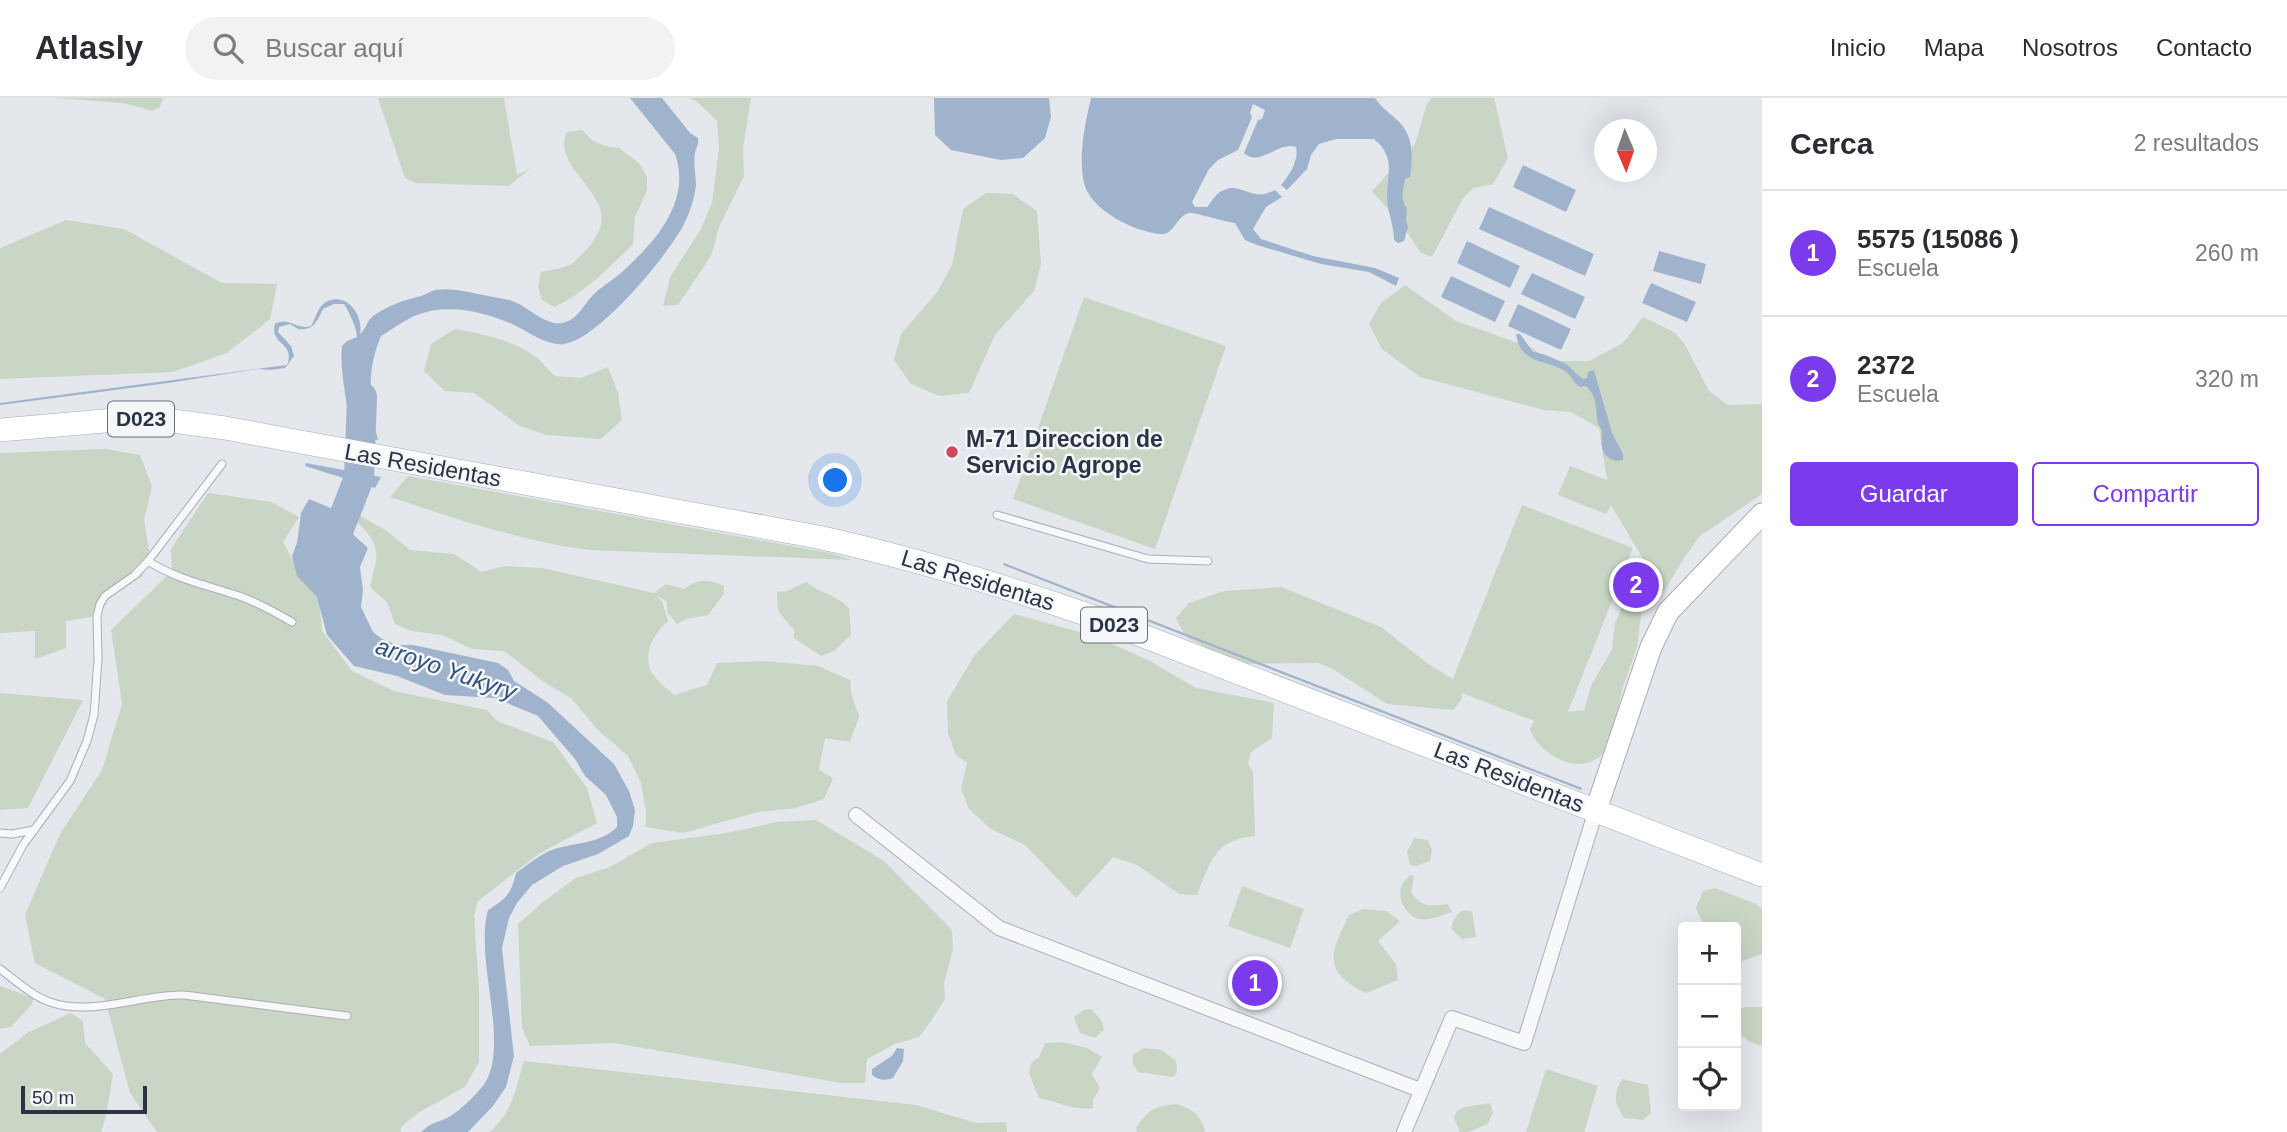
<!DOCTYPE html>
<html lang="es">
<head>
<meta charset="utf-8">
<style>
  body { margin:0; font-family:Arial,sans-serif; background:#f2f2f3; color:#2b2b33 }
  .controls { position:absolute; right:21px; bottom:21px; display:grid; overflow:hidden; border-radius:7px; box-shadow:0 7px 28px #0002 }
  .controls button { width:63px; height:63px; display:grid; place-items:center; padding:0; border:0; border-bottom:2px solid #e1e1e2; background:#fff; color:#2b2b33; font:35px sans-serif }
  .compass { position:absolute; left:1594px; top:21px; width:63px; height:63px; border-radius:50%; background:#fff; box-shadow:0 7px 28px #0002; rotate:178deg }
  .scale { position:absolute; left:21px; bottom:18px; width:126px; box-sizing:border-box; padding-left:7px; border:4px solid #2b3445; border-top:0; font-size:19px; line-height:24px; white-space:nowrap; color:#2b3445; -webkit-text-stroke:5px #f4f6f9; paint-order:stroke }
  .you { position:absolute; left:836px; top:383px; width:24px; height:24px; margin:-18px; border:5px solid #fff; border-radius:50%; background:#1a73e8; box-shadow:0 0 0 10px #1a73e833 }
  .badge { display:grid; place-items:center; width:46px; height:46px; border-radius:50%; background:#7c3aed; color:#fff; font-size:23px; font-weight:700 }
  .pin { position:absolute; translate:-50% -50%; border:4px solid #fff; box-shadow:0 2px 7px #0006 }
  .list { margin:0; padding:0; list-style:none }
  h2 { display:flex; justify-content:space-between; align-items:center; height:91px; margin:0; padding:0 28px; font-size:30px }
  h2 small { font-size:23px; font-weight:400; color:#7c7c81 }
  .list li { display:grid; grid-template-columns:46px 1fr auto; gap:21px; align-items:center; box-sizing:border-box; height:126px; padding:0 28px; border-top:2px solid #e1e1e2 }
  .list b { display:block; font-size:26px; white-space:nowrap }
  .list p { margin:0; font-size:23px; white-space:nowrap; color:#7c7c81 }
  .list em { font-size:23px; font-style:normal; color:#7c7c81 }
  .actions { display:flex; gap:14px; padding:21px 28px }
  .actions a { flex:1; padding:16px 0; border:2px solid #7c3aed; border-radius:7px; text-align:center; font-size:24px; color:#7c3aed }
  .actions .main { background:#7c3aed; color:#fff }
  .icon { flex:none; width:38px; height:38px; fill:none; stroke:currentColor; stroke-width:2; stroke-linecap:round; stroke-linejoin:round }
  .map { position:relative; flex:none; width:1762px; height:1034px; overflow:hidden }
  header { display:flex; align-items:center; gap:42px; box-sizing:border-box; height:98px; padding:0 35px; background:#fff; border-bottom:2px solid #e1e1e2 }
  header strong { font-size:33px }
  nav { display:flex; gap:38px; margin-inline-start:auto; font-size:24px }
  .search { width:490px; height:63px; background:#f2f2f3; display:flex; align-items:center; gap:18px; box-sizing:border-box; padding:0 24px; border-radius:38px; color:#7c7c81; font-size:26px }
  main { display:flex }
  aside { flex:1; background:#fff }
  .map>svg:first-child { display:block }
  .green { fill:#c9d6c5 }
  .water { fill:#9fb4cc }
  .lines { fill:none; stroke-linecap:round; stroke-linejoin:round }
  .river { stroke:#9fb4cc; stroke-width:30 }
  .lane-casing { stroke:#a9aeb7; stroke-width:9 }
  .street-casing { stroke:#a9aeb7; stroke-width:16 }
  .secondary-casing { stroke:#a9aeb7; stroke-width:23 }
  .primary-casing { stroke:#a3abb8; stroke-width:24 }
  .lane { stroke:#f7f8fa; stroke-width:7 }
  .street { stroke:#f7f8fa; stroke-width:14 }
  .secondary { stroke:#fff; stroke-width:21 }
  .primary { stroke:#fff; stroke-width:23 }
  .poi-dot { fill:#d1495b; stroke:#f4f6f9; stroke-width:2.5 }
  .labels { text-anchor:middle; stroke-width:5; stroke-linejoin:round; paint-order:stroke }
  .shield { fill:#f4f6f9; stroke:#676e7b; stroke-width:2 }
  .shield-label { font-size:21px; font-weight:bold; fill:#2b3445 }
  .poi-label { font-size:23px; font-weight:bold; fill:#2b3445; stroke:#f4f6f9; text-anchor:start }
  .street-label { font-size:23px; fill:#2b3445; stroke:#f4f6f9 }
  .water-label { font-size:24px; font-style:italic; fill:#34527a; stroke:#f4f6f9 }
</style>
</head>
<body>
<header>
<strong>Atlasly</strong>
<div class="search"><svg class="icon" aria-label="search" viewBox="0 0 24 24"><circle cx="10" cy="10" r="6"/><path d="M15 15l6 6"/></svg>Buscar aquí</div>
<nav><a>Inicio</a><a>Mapa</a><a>Nosotros</a><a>Contacto</a></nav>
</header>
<main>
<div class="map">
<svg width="1762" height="1034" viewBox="0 0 1762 1034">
  <rect width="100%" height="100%" fill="#e4e7ec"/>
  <!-- green -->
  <g class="green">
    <polygon points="57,0 163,0 160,9 152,13 123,5"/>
    <polygon points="378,0 504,0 517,77 531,70 509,88 416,85 405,80"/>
    <polygon points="689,0 751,0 743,51 744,78 719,129 711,158 678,207 663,208 670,179 701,131 712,105 719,50 717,23 696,3"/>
    <polygon points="1431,0 1494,0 1508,60 1493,86 1474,90 1463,100 1432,159 1421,155 1402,127 1372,93 1415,46 1427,6"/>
    <path d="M582,32L592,42L605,48L619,50L640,66L647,79V92L635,119L633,146C611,168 582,197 554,209L542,202L538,189L541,174C569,169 572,169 591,146C624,105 570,84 564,49C563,44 565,39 567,34Z"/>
    <polygon points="986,95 1013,96 1037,113 1041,166 1034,193 995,237 969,295 939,298 911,286 894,262 901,236 938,193 952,167 963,111"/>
    <polygon points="66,122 124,131 222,185 277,186 270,221 227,255 173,274 0,281 0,150"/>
    <path d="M1405,187L1456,223L1532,250L1543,259L1554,263H1589L1623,245L1643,219L1674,234L1684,245L1709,293L1728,307L1762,306V396L1700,438L1682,463L1665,492L1642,509L1637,549L1622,592L1614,631V646C1606,653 1598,662 1587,665C1566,671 1536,651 1530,631L1534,623L1462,595V601L1453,612L1387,606L1331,570L1317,565L1237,566L1186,539L1176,520L1189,505L1224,493L1281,489L1381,529L1427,565L1453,581L1522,407L1633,450L1568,614L1584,612L1592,586L1612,551L1615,525L1643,461L1611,407L1606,416L1558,397L1570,368L1607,382L1599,330L1571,314L1544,312L1420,279L1382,251L1369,226L1381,205Z"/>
    <polygon points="1084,199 1226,248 1155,451 1013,401"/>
    <path d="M455,231C483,236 512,242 535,258C542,264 548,272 555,278L581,280L608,269L618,295L622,322L601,341L547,337L520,328L474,295L445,293L424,273L431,246Z"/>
    <polygon points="105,351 140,357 152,388 144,422 149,452 142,479 103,497 91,519 66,523 66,550 35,561 35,533 0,535 0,355"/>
    <path d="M408,378L830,455L852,462L589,452C520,443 456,421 390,399Z"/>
    <polygon points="208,395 271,404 299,419 283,444 301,478 318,489 322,533 352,573 394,593 487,612 497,623 553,644 587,690 597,725 540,755 478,803 474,818 479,891 479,964 465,989 418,1015 402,1028 400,1034 157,1034 130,995 105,901 35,865 25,817 60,736 102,672 122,606 111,532 172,473 171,451"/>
    <path d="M360,418L384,431L410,452L454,456L482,474L505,468L542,470L654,495L666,486L684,491C697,481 710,481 724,488V496L708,517L686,521L677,526L668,515L666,503L657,498L662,504L668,523C654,535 643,554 651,573C655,581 667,591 674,597L707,587L717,565L764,563L818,568L850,582L851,594L859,619L850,644L825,640L819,672L833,680L824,701L796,710L758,714L683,735L646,729V714L641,685L628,658L597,631L572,601L544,584L504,553L472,551L442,537L412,533L395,526L387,504L370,489C379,454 382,448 355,422Z"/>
    <path d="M806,484C820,495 837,497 849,510L851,537L834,553L821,558L794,540V532L778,513L777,494L787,493Z"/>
    <path d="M1014,516L1094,538L1150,563L1196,590L1274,605L1272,640L1251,654L1248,666L1253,674L1255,738C1214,742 1211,763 1197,797L1179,796L1137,767L1113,759L1076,800L1025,747L991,731L969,711L961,691L967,665L956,657L948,635L947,603L974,558Z"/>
    <polygon points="0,595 83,602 28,710 0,712"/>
    <polygon points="816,722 884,763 952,832 953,852 944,885 945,901 931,923 919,939 895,946 867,961 865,985 841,985 615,945 530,948 522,930 518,826 544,803 576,780 610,769 652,745 727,735 776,724"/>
    <polygon points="1414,740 1428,742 1432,752 1430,763 1416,768 1410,767 1407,754"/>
    <path d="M1410,777L1414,778L1411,794C1422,810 1430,808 1448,806L1452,814C1442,817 1430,823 1419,821C1406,818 1395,798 1403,785C1405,782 1408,780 1410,777Z"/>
    <polygon points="1242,788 1304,811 1290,850 1228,828"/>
    <polygon points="1715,790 1756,806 1762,811 1762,856 1742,863 1736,900 1736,829 1704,829 1696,810 1703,793"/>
    <path d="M1364,811L1386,813L1400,823L1378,843L1396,866L1398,882L1366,895C1322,873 1330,856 1349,817Z"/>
    <path d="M1465,812L1472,813L1476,839L1462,841L1451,831C1453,822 1456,815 1465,812Z"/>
    <polygon points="0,888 30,899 34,897 32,906 11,929 0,931"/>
    <polygon points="1746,909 1762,909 1762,948 1750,944 1736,933 1736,912"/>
    <polygon points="1091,911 1102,923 1104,932 1095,940 1080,935 1074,919 1084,912"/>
    <polygon points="71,915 83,923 85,945 113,976 106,1019 101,1034 0,1034 0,956 29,934"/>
    <path d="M1062,944L1087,950L1102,959L1092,976L1100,990L1093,1002V1010C1074,1013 1058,1004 1039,1000L1029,975L1031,965L1039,959L1045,945Z"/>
    <polygon points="1144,950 1162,952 1176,963 1177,974 1173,979 1138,974 1132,964 1134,956"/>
    <path d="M524,963L916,1007L976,1025L1006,1024L1007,1034H489C512,1017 516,989 524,963Z"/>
    <polygon points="1546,971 1598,988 1584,1034 1526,1034"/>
    <path d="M1622,981L1648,987L1651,1015L1643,1022L1624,1020C1614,1005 1613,997 1622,981Z"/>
    <polygon points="1490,1005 1493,1014 1488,1026 1468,1034 1460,1034 1454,1020 1457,1013 1464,1009"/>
    <path d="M1176,1006C1193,1011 1201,1017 1205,1034H1137L1136,1030C1149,1011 1153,1009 1176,1006Z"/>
  </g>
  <!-- water -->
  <g class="water">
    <path d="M630,0H662L690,35L698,40C699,47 696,49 695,55C693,65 696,77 696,87C695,99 689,117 683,128C667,158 599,241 564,246C549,248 533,237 520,230C491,215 449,204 417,217C404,222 393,231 381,238C366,273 369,306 378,342L350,336C349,307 339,277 342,248L347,243L357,239C357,230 349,214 344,206H334L323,211C317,223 314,233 298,231L290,226L279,229L278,234L291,248L294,258L285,270L270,272L258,271L168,285L0,307V305L287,267C296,244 269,247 275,226C289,218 297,233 311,228C316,220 317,209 326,204C347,193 364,218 360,236C366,231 367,223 372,219C386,208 404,202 421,198C426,197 430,193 435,192C452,189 472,195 488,198C498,200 510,201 519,206C530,212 549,228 562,225C578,222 583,207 593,197C602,188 613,182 622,174C655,144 692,103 675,56Z"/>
    <polygon points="934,0 1049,0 1051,19 1045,40 1023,60 1001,62 951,52 935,37"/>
    <path d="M1091,0H1375C1381,9 1387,13 1395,20C1414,36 1413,56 1410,79L1405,81C1403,93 1400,100 1407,111L1406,122L1408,129L1404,143L1398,145L1394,142C1394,130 1390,120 1388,109C1383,81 1400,63 1374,41H1336L1319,46L1311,57L1307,71L1287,92L1281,87C1290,77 1299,62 1296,49C1278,43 1260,70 1244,55L1258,22L1262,21L1265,12L1253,6L1250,15L1252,19L1238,52L1218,62L1209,71L1192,104L1195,109H1207C1212,103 1216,95 1224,92C1242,84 1251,105 1275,92L1282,99L1266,109L1253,131L1261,141L1313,158L1375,170L1399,180L1396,188L1369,174L1321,166L1257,147L1245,142L1235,125C1224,124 1196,114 1189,115C1176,118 1174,138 1160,136C1135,134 1090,112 1084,85C1078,58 1085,26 1091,0Z"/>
    <polygon points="1523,67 1576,92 1566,114 1513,89"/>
    <polygon points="1489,109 1594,156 1585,178 1479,131"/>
    <polygon points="1467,143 1520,168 1510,190 1457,165"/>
    <polygon points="1659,153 1706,166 1701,186 1653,173"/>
    <polygon points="1532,175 1585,199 1575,221 1521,196"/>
    <polygon points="1451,178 1505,203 1495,224 1441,199"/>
    <polygon points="1651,185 1696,204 1687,224 1642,205"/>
    <polygon points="1518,206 1571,231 1561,252 1508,228"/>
    <path d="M1516,236H1520L1533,254C1540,254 1558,262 1566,266C1572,270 1576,277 1583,281L1587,280L1588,274L1594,272L1612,335L1623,356V362L1616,363C1601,358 1601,350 1602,336C1602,327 1601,334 1598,325C1595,311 1598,299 1586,288L1580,289C1573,285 1572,277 1565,273C1544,260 1521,267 1516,236Z"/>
    <polygon points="306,365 381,379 375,390 305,368"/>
    <path d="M309,401L350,418L346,430L368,450L360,469L363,492L361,509L373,534L382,541L397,547H413L498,565L508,572L514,583L547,604L614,666L629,693L635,712L633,728L629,738L598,756L563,768L532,787L517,805L509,820L502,850L514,958L506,989L493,1008L468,1034H421C430,1025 439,1024 449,1019C461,1012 478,995 485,985C510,944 474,861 488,812C506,801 511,796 516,775C526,768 537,759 549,753C572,744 599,747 617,729V719L606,697L585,678L575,661L538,618L495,600L445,597L397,578L354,568L327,537L317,499L297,478L292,458L297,445L301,415Z"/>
    <polygon points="1004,465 1582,690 1581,692 1003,467"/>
    <path d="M897,950L904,951L903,963L893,980C885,983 878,982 872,977V971L892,958Z"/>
  </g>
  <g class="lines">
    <!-- river -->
    <polyline class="river" points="343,454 337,436 359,380 362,299"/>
    <defs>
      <g id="lane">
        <polyline points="997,417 1148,461 1208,463"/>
        <path d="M148,463C176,481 206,487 236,497C256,503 274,514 292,524"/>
        <polyline points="0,735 12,736 34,732"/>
        <polyline points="0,790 23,747 70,683 87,643 94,617 98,561 97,518 100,506 105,498 135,477 148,463 222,366"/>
        <path d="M0,871C15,882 32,898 50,904C92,919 141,896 184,897L347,918"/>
      </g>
      <g id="street">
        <polyline points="856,717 999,830 1420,992"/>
        <polyline points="1404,1034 1452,920 1524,945 1596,712"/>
      </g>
      <polyline id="secondary" points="1596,712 1651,549 1668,514 1762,416"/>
      <path id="primary" d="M0,332L127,321L165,322L225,330L818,439C913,460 1002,487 1094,519L1762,777"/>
    </defs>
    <!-- lane casing -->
    <use href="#lane" class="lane-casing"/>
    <!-- street casing -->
    <use href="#street" class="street-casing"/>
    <!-- secondary casing -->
    <use href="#secondary" class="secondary-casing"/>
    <!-- primary casing -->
    <use href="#primary" class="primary-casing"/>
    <!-- lane -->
    <use href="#lane" class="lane"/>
    <!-- street -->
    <use href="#street" class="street"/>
    <!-- secondary -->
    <use href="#secondary" class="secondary"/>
    <!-- primary -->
    <use href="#primary" class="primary"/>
  </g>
  <!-- markers -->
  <circle class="poi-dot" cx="952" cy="354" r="7"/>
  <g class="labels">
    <!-- shield labels -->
    <g class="shield">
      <rect x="108" y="303.5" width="66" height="35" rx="5"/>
      <rect x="1081" y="509.5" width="66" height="35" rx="5"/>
    </g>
    <g class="shield-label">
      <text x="141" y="328">D023</text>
      <text x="1114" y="534">D023</text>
    </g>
    <!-- poi labels -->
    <g class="poi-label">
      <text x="966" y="349">M-71 Direccion de<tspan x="966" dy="26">Servicio Agrope</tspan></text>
    </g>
    <!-- street labels -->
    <g class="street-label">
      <text transform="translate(423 367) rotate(10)" y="8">Las Residentas</text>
      <text transform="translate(978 482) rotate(17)" y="8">Las Residentas</text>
      <text transform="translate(1509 679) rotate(21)" y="8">Las Residentas</text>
    </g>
    <!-- water labels -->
    <g class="water-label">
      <text transform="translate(446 571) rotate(19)" y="8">arroyo Yukyry</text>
    </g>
  </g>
</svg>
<div class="controls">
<button>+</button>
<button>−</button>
<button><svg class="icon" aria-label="locate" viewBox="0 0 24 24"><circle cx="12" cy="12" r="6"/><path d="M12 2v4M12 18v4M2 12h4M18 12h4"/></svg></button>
</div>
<svg class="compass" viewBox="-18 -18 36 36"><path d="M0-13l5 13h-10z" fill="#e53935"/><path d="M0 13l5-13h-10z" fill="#7c7c81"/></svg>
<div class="scale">50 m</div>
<div class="you"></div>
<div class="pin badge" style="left:1255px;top:885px">1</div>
<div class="pin badge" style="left:1636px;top:487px">2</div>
</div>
<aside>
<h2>Cerca<small>2 resultados</small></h2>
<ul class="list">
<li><span class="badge">1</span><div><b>5575 (15086 )</b><p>Escuela</p></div><em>260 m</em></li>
<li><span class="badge">2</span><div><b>2372</b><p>Escuela</p></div><em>320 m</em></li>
</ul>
<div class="actions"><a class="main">Guardar</a><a>Compartir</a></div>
</aside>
</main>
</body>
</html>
